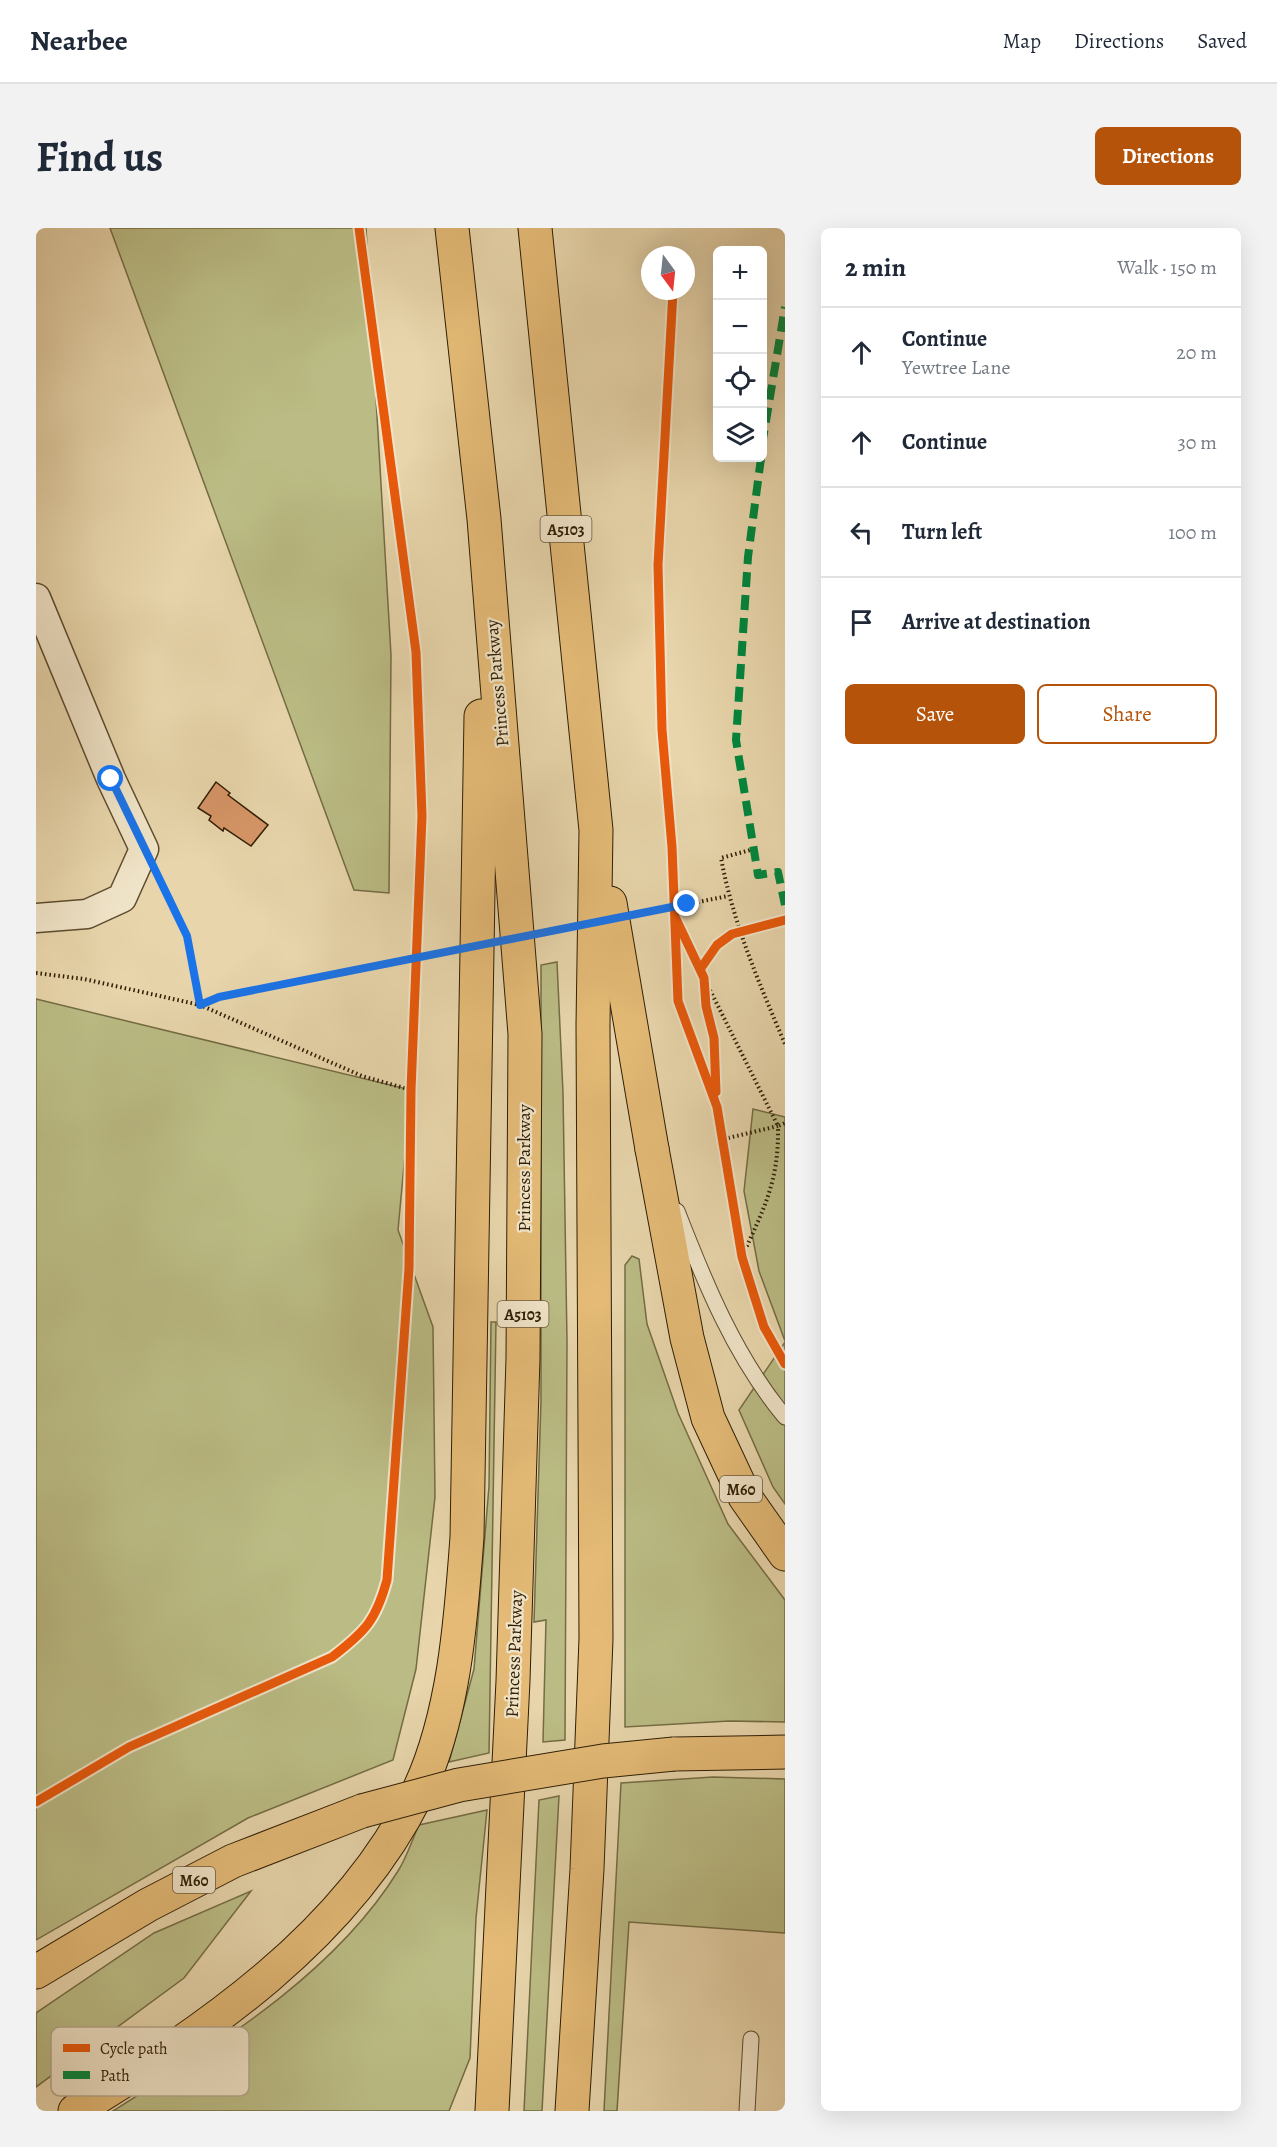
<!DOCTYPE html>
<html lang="en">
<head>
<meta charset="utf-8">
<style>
  body { margin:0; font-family:Alegreya,serif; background:#f2f2f3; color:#1f2937 }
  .controls { position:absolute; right:18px; top:18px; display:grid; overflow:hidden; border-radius:9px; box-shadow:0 6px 24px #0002 }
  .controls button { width:54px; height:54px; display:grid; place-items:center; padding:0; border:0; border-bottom:2px solid #e0e1e3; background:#fff; color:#1f2937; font:30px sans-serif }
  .compass { position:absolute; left:605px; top:18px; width:54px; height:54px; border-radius:50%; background:#fff; box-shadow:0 6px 24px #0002; rotate:165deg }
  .stop { position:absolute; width:18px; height:18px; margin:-14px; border:4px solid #1a73e8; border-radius:50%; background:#fff }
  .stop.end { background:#1a73e8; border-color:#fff; box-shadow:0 2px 6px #0008 }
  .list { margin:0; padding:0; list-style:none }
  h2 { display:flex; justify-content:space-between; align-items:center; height:78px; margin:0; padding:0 24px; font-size:26px }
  h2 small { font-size:20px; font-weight:400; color:#747a83 }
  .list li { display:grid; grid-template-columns:39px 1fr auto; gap:18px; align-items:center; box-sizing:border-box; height:90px; padding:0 24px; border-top:2px solid #e0e1e3 }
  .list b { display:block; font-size:22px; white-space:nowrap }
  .list p { margin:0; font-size:20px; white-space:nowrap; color:#747a83 }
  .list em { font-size:20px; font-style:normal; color:#747a83 }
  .actions { display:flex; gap:12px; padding:18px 24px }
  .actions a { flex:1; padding:14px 0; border:2px solid #b45309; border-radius:9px; text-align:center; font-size:21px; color:#b45309 }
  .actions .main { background:#b45309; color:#fff }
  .icon { flex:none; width:33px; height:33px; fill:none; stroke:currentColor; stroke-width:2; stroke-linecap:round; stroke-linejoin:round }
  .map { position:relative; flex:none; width:749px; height:1883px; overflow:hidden; border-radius:9px }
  header { display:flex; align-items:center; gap:36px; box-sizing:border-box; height:84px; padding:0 30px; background:#fff; border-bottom:2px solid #e0e1e3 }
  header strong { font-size:28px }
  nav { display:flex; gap:33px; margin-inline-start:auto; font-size:21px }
  .intro { display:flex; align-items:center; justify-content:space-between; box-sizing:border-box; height:144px; padding:0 36px }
  h1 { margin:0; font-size:42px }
  .button { padding:15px 27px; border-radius:9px; background:#b45309; color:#fff; font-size:21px; font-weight:700 }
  main { display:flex; gap:36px; padding:0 36px }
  aside { flex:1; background:#fff; border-radius:9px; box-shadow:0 6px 24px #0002 }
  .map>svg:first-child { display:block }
  .green { fill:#bbbc85; stroke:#746c44; stroke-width:1.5 }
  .building { fill:#d69567; stroke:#2e1d04; stroke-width:1.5 }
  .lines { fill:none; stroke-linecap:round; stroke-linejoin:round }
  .service-casing { stroke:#5c4b2e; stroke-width:17 }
  .minor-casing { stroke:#5c4b2e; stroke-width:31 }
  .trunk-casing { stroke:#2e1d04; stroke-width:35 }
  .motorway-casing { stroke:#2e1d04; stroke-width:35 }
  .path { stroke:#2e1d04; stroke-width:4; stroke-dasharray:1.5 3; stroke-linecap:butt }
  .service { stroke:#f0e4c8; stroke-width:15 }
  .minor { stroke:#f0e4c8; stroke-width:28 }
  .trunk { stroke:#e4ba76; stroke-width:33 }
  .motorway { stroke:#e4ba76; stroke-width:33 }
  .motorway-bridge-casing { stroke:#2e1d04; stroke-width:35; stroke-linecap:butt }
  .path-bridge { stroke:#2e1d04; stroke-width:4; stroke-dasharray:1.5 3; stroke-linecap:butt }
  .motorway-bridge { stroke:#e4ba76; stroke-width:33 }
  .quiet { stroke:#00873e; stroke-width:8; stroke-dasharray:15 8; stroke-linecap:butt }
  .cycleway-casing { stroke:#f0e4c8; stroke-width:13 }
  .cycleway { stroke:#e8590c; stroke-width:9 }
  .route { stroke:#1a73e8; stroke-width:8 }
  .labels { text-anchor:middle; stroke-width:4.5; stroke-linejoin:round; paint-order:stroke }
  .shield { fill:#f0e4c8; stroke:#68593f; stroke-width:1.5 }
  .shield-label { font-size:16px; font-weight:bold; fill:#2e1d04 }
  .street-label { font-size:18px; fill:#2e1d04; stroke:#f0e4c8 }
  .key { fill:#f0e4c8; stroke:#b6a88d; stroke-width:1.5 }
  .key-label { font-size:16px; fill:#2e1d04 }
</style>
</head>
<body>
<header>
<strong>Nearbee</strong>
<nav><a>Map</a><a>Directions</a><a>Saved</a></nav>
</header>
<div class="intro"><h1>Find us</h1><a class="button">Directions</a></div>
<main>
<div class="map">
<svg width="749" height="1883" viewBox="0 0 749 1883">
  <rect width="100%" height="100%" fill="#e8d5ab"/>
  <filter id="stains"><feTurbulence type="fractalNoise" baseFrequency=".00333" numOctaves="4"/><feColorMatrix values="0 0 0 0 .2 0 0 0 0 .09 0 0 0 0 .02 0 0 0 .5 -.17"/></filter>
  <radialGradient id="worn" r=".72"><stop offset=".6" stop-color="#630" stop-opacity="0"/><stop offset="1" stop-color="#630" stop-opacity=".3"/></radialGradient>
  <!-- green -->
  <g class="green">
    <polygon points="74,0 330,0 355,427 353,665 318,662"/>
    <polygon points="521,734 527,865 531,1113 529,1512 507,1514 510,1392 498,1394 505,1173 505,737"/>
    <polygon points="0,771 375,862 362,1002 397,1099 399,1269 380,1441 357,1532 212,1590 0,1712"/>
    <polygon points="717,881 749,889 749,1113 723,1043 708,963"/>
    <polygon points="596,1028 603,1031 611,1096 642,1185 692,1296 749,1372 749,1494 693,1493 589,1499 589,1037"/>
    <polygon points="455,1094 460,1094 453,1525 413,1534 438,1441 453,1258"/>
    <polygon points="749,1114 749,1276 737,1259 703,1182"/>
    <polygon points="677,1549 749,1551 749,1705 593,1694 581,1883 568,1883 585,1555"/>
    <polygon points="523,1568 506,1883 488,1883 503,1572"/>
    <path d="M451,1582L440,1690L434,1830L413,1883H77C179,1818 297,1748 362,1643C371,1629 376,1612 383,1597Z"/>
    <polygon points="215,1663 148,1750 0,1859 0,1785 118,1705"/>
  </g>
  <!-- building -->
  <polygon class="building" points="180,554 194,565 192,567 232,597 215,618 188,600 187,603 173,592 175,588 162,580"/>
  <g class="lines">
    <defs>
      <g id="service">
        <path d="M641,983C669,1055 699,1129 749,1189"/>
        <polyline points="711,1883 715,1811"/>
      </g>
      <polyline id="minor" points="0,370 75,551 108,621 86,670 51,686 0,690"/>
      <g id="trunk">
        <polyline points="416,0 448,291 489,806 487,1130 477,1453 456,1883"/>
        <polyline points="499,0 560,602 557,797 560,1411 551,1641 536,1883"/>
        <polyline points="574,675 616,921"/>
        <path d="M39,1883C170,1803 310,1709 381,1566C418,1490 425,1393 431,1309L445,488"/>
      </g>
      <g id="motorway">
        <polyline points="616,921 651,1110 672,1190 709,1269 749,1326"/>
        <polyline points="638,1526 749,1524"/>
        <polyline points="0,1744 112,1677 197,1633 326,1583"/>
      </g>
    </defs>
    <!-- service casing -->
    <use href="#service" class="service-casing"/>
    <!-- minor casing -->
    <use href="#minor" class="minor-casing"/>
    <!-- trunk casing -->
    <use href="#trunk" class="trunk-casing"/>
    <!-- motorway casing -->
    <use href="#motorway" class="motorway-casing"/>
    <!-- path -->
    <g class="path">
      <path d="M718,621L685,630C697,695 723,755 749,816"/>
      <polyline points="126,656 151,708 164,777 184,769 344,738"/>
      <polyline points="0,745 48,751 164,777 326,848 375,862"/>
      <polyline points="668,750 742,898 749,895"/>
      <path d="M688,911L742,898C743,954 728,980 706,1029"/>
    </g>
    <!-- service -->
    <use href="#service" class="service"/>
    <!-- minor -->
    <use href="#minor" class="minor"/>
    <!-- trunk -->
    <use href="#trunk" class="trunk"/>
    <!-- motorway -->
    <use href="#motorway" class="motorway"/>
    <defs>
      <polyline id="motorway-bridge" points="326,1583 423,1557 567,1533 638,1526"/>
    </defs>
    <!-- motorway-bridge casing -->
    <use href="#motorway-bridge" class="motorway-bridge-casing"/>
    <!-- path-bridge -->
    <polyline class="path-bridge" points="344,738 692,668"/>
    <!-- motorway-bridge -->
    <use href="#motorway-bridge" class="motorway-bridge"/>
    <!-- quiet -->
    <g class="quiet">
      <polyline points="726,217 749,79"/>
      <polyline points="725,230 712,329 700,512 722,647 742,644 749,677"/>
    </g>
    <defs>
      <g id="cycleway">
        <polyline points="637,63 622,337 626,502 636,619 642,773 681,879 706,1029 728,1099 749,1136"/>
        <polyline points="640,691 668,750 670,778 678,810 680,864"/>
        <polyline points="665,740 681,717 696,706 749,692"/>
        <path d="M0,1574L93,1519L296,1429C330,1403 340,1392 351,1352L373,1040L375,862L386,588L380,424L323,0"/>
      </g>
    </defs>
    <!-- cycleway casing -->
    <use href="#cycleway" class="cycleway-casing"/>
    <!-- cycleway -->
    <use href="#cycleway" class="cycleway"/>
  </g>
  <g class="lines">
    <!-- route -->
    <polyline class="route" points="75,551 151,708 164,777 183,769 651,676"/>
  </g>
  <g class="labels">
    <!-- shield labels -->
    <g class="shield">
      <rect x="504.5" y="288" width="51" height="26" rx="4.5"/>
      <rect x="461.5" y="1073" width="51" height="26" rx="4.5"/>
      <rect x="684" y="1248" width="42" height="26" rx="4.5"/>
      <rect x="137" y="1639" width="42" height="26" rx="4.5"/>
    </g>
    <g class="shield-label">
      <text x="530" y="307">A5103</text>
      <text x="487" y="1092">A5103</text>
      <text x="705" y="1267">M60</text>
      <text x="158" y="1658">M60</text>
    </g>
    <!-- street labels -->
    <g class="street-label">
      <text transform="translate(461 455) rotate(-95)" y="6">Princess Parkway</text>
      <text transform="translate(488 940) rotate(-90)" y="6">Princess Parkway</text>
      <text transform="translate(478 1426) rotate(-88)" y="6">Princess Parkway</text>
    </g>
  </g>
  <!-- legend -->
  <rect x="15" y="1799" width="198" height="69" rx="9" class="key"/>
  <rect x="27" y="1816" width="27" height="8" fill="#e8590c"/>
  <rect x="27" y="1843" width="27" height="8" fill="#00873e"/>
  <g class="key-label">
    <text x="64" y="1826">Cycle path</text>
    <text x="64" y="1853">Path</text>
  </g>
  <rect width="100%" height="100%" filter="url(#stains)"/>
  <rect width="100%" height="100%" fill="url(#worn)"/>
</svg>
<div class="controls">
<button>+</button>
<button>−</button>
<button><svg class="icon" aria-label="locate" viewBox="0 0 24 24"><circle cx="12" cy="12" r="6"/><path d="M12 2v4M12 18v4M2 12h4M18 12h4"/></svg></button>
<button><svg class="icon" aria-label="layers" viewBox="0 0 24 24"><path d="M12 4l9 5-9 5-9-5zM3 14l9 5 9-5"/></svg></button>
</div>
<svg class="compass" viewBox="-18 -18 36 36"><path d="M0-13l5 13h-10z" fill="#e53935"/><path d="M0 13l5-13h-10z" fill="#747a83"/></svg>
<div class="stop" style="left:75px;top:551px"></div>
<div class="stop end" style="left:651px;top:676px"></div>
</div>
<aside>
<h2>2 min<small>Walk · 150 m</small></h2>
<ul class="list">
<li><svg class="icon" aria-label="ahead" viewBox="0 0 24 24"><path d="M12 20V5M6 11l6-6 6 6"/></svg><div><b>Continue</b><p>Yewtree Lane</p></div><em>20 m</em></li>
<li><svg class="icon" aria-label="ahead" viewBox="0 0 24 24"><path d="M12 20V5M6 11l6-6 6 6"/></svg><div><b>Continue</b></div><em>30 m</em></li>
<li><svg class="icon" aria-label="left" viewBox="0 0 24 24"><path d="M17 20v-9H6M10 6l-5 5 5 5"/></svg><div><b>Turn left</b></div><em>100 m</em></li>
<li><svg class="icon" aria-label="arrive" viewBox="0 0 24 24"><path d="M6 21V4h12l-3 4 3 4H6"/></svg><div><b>Arrive at destination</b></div></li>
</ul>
<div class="actions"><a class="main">Save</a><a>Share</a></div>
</aside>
</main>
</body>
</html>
